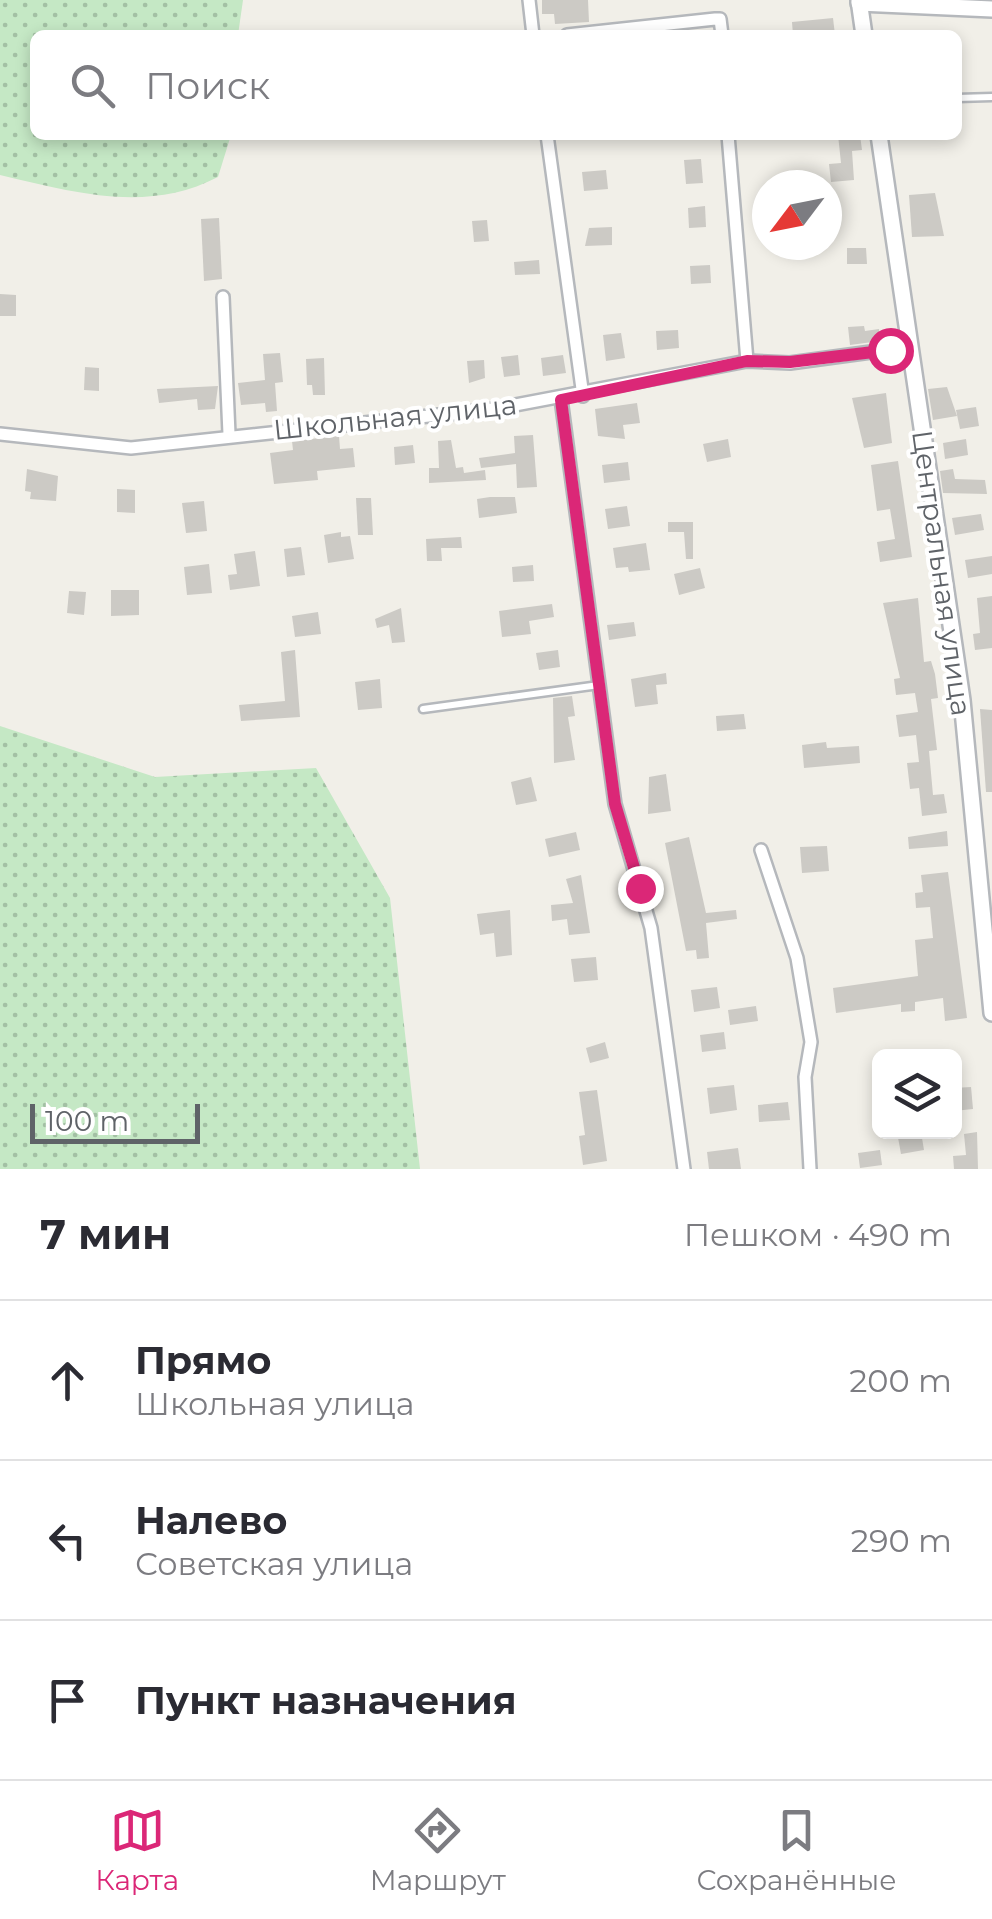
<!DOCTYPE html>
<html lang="ru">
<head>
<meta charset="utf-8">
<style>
  body { margin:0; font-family:Montserrat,sans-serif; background:#f2f2f3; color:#2b2b33 }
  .controls { position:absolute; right:30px; bottom:30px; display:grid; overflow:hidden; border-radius:15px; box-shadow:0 5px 15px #0003 }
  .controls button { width:90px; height:90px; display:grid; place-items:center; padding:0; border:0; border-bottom:2px solid #e1e1e2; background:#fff; color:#2b2b33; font:50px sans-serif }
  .compass { position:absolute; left:752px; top:170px; width:90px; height:90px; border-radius:50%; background:#fff; box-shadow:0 5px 15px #0003; rotate:238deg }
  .scale { position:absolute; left:30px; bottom:25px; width:170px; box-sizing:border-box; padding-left:10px; border:5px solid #5f6368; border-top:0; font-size:28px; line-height:35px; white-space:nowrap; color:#5f6368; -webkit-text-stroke:8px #fff; paint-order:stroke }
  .stop { position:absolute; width:30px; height:30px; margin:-22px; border:8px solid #db2777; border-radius:50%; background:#fff }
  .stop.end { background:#db2777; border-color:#fff; box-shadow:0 2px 10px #0008 }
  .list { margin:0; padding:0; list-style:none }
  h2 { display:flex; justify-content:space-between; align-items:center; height:130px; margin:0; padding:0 40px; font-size:42px }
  h2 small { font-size:32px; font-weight:400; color:#7c7c81 }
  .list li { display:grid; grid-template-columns:65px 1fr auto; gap:30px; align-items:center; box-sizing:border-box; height:160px; padding:0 40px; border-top:2px solid #e1e1e2 }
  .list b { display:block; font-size:38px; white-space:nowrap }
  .list p { margin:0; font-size:32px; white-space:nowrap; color:#7c7c81 }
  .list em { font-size:32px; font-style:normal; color:#7c7c81 }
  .icon { flex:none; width:55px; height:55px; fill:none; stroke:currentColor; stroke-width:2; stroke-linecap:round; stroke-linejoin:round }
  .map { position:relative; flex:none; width:992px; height:1169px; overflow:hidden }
  .search { position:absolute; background:#fff; box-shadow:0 5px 15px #0003; left:30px; right:30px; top:30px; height:110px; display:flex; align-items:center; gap:25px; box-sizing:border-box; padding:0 35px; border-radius:15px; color:#7c7c81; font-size:38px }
  .sheet { height:610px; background:#fff }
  nav { display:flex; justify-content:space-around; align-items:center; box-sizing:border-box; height:140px; border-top:2px solid #e1e1e2; background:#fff; font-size:28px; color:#7c7c81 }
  nav a { display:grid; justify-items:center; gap:5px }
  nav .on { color:#db2777 }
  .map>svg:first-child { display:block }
  .grass { fill:url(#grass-dots) }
  .building { fill:#cccac5 }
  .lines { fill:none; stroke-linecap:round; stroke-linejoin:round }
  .service-casing { stroke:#b5b8bc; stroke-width:11 }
  .minor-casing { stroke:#b5b8bc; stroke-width:16 }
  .tertiary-casing { stroke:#b5b8bc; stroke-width:20 }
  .service { stroke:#fff; stroke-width:6 }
  .minor { stroke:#fff; stroke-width:11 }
  .tertiary { stroke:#fff; stroke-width:15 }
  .route { stroke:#db2777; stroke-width:12 }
  .labels { text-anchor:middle; stroke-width:8; stroke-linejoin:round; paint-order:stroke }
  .street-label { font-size:28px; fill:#5f6368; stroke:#fff }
</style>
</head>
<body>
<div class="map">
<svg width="992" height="1169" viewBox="0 0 992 1169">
  <defs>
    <pattern id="grass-dots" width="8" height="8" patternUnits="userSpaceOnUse" patternTransform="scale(2.5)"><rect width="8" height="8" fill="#c5e8c5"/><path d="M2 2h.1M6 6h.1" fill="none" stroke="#a3c0a4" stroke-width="1.8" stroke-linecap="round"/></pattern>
  </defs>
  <rect width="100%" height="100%" fill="#f1efe8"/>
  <!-- grass -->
  <g class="grass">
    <path d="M0,0H243L238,35H35V135H231L218,177C147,214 73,192 0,175Z"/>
    <polygon points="0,726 155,777 316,768 390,898 420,1169 0,1169"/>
  </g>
  <!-- building -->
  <g class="building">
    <polygon points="542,0 588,0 589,22 555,24 554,14 542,14"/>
    <polygon points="833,18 835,35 793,35 792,22"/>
    <polygon points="838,135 860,135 862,150 852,151 854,180 831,182 829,164 841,163"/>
    <polygon points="701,159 703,183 686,184 684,160"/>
    <polygon points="606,170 608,189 584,191 582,172"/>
    <polygon points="935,193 944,236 912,237 909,195"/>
    <polygon points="705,206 706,227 689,228 688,208"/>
    <polygon points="219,218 222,279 204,281 201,219"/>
    <polygon points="487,220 489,241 474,242 472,221"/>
    <polygon points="612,227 612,245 585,246 589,228"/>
    <polygon points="847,248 866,248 867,264 847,264"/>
    <polygon points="539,260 540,274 515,275 514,262"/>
    <polygon points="710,265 711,283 691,284 690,266"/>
    <polygon points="0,294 16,295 16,316 0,316"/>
    <polygon points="864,326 865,331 879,329 880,341 850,345 848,327"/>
    <polygon points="678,330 679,348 657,350 656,331"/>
    <polygon points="621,333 625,358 606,361 603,335"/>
    <polygon points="280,353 283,382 275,383 277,411 266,412 265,403 241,405 238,383 265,380 263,354"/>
    <polygon points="518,355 520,375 504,377 501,357"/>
    <polygon points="563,355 566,373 543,376 541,358"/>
    <polygon points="324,358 325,395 313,395 312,385 307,385 306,359"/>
    <polygon points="484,360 485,378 469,383 467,361"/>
    <polygon points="85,367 99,368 99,391 84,390"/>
    <polygon points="218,386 215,409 198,410 197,399 159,403 157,389"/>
    <polygon points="947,387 957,416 933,420 928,389"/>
    <polygon points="886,393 892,443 864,448 852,398"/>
    <polygon points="637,403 640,423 623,425 625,439 598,436 595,409"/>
    <polygon points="976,407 979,426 960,429 956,410"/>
    <polygon points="533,435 537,487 517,488 516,464 481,468 479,458 515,453 514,436"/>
    <polygon points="339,436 340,449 353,448 355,467 317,471 318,480 274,484 270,453 293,450 292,441"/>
    <polygon points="728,439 731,457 707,462 703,444"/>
    <polygon points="966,439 968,455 945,459 943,443"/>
    <polygon points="451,440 456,468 463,467 464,473 485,470 486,480 429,483 429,468 439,468 438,441"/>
    <polygon points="413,445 415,463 395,465 394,447"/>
    <polygon points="898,461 912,557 880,562 877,542 895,539 890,509 877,511 871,465"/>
    <polygon points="628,462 630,480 604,483 602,465"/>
    <polygon points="27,469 58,476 56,501 30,499 31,492 25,491"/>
    <polygon points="953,469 955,479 985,480 987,494 943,493 940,471"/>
    <polygon points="117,489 135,490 135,513 117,512"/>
    <polygon points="490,497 515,497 517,513 479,518 477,499"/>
    <polygon points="356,498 371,498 373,535 358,535"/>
    <polygon points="204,501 207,531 186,533 182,503"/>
    <polygon points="627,506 630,526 608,529 605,509"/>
    <polygon points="981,514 984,530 955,535 952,518"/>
    <polygon points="668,522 693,522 693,559 686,559 684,532 668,532"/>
    <polygon points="341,532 341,537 350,536 354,559 328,563 324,535"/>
    <polygon points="461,537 462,548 441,548 442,561 427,561 426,539"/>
    <polygon points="646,543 650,570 629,572 628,567 616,568 613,548"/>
    <polygon points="301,547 305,575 287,577 284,549"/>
    <polygon points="255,551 260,586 230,590 228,575 237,574 234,554"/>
    <polygon points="992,556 992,574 968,578 965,560"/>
    <polygon points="209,564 212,593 187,595 184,567"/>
    <polygon points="533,565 534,581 513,582 512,567"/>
    <polygon points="700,568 705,588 679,595 674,574"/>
    <polygon points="111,590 139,590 139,615 111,616"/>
    <polygon points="69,591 86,592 84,615 67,613"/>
    <polygon points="992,596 992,648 975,650 973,634 980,633 977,598"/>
    <polygon points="918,598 924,662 931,661 935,674 938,698 931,699 937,750 929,751 933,795 944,794 947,813 922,816 919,788 910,789 907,763 919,762 916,735 899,737 896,715 918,712 915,693 896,695 894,679 900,678 883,603"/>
    <polygon points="552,604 554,617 529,621 531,634 502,637 499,611"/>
    <polygon points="401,608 405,642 392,643 389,625 377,628 375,619"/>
    <polygon points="318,612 321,634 295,637 292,616"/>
    <polygon points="634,622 636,636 609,640 607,625"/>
    <polygon points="295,650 300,717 241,721 239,705 285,701 281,652"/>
    <polygon points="558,650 560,667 539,670 536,653"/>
    <polygon points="666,673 667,684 656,685 658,704 635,707 631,679"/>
    <polygon points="380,679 382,708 358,710 355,682"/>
    <polygon points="572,696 575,716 568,717 575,760 554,763 553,698"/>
    <polygon points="980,709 992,710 992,792 986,792"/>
    <polygon points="744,714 746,729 717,731 716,716"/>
    <polygon points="826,742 827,748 859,746 860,763 804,768 802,745"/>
    <polygon points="666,774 671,811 648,814 649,777"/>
    <polygon points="531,777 537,801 516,805 511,782"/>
    <polygon points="947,831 948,846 909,849 908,837"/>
    <polygon points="576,832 580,850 549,857 545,839"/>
    <polygon points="689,837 706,913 736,910 737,919 706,923 709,958 697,959 696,950 686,951 665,843"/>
    <polygon points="827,846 829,871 802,873 800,847"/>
    <polygon points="948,872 967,1018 945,1021 943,998 915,1002 915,1011 901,1012 901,1004 836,1013 833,988 918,976 915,940 933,938 930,907 916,908 915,893 923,892 921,875"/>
    <polygon points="581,875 590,933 569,935 567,919 552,921 551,905 573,903 566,879"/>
    <polygon points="510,910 512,955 496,957 494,933 480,935 477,914"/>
    <polygon points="596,957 598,980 574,982 571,959"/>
    <polygon points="717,987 720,1008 694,1012 691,990"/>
    <polygon points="756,1006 758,1021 730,1025 728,1010"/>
    <polygon points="724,1032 726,1049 702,1052 700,1035"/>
    <polygon points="605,1042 609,1058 590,1063 586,1048"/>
    <polygon points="734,1085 737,1110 710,1114 707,1088"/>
    <polygon points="971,1087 973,1109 954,1111 954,1088"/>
    <polygon points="597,1090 607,1161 583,1165 579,1136 585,1135 579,1092"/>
    <polygon points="788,1102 790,1120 759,1122 758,1105"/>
    <polygon points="897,1132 921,1132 924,1150 901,1154"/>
    <polygon points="977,1132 978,1169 954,1169 953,1156 966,1155 964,1134"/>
    <polygon points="738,1148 741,1169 709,1169 707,1152"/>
    <polygon points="880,1150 882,1165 860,1168 858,1153"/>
  </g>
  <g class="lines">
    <defs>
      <g id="service">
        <polyline points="957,98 992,97"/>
        <polyline points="423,709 599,685"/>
      </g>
      <g id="minor">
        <polyline points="529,0 533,35"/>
        <polyline points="567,35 715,19 720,19 722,35"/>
        <polyline points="547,135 583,396"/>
        <polyline points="728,135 747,361"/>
        <polyline points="223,297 229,434"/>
        <polyline points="561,399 615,804 651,928 684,1169"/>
        <polyline points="0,434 131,448 494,409 747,361 790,363 908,347"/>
        <polyline points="761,850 797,958 811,1042 805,1077 810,1169"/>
      </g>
      <g id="tertiary">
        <polyline points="859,0 864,35"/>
        <polyline points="859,3 992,9"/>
        <polyline points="879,135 962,700 992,1013"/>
      </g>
    </defs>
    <!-- service casing -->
    <use href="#service" class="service-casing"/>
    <!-- minor casing -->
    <use href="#minor" class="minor-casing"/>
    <!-- tertiary casing -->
    <use href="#tertiary" class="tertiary-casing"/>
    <!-- service -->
    <use href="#service" class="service"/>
    <!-- minor -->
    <use href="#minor" class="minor"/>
    <!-- tertiary -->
    <use href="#tertiary" class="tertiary"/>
  </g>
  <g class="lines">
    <!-- route -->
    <polyline class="route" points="640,888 615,804 561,400 747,361 790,362 890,350"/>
  </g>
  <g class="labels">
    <!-- street labels -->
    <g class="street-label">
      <text transform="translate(395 417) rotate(-6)" y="10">Школьная улица</text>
      <text transform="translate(942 573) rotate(82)" y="10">Центральная улица</text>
    </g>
  </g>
</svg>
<div class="controls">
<button><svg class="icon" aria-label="layers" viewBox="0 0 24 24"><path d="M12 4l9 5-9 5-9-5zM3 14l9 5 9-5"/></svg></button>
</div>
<svg class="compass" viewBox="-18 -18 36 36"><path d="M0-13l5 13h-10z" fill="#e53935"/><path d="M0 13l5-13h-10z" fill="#7c7c81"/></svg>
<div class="scale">100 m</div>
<div class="stop" style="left:890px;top:350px"></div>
<div class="stop end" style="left:640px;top:888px"></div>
<div class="search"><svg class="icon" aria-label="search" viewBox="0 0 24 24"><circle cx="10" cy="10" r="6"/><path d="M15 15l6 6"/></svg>Поиск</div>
</div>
<section class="sheet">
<h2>7 мин<small>Пешком · 490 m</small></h2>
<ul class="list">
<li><svg class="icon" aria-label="ahead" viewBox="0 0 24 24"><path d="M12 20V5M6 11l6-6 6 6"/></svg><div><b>Прямо</b><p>Школьная улица</p></div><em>200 m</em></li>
<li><svg class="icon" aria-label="left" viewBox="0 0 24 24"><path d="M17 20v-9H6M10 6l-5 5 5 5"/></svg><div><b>Налево</b><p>Советская улица</p></div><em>290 m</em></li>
<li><svg class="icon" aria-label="arrive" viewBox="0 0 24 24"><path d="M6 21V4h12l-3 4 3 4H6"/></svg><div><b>Пункт назначения</b></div></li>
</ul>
</section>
<nav>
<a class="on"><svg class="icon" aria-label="map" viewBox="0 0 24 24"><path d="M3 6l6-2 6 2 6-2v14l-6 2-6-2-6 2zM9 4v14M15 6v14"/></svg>Карта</a>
<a><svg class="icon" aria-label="directions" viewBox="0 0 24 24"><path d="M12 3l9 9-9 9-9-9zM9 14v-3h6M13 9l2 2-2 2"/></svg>Маршрут</a>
<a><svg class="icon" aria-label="saved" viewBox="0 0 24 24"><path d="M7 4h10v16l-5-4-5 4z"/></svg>Сохранённые</a>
</nav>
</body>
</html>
